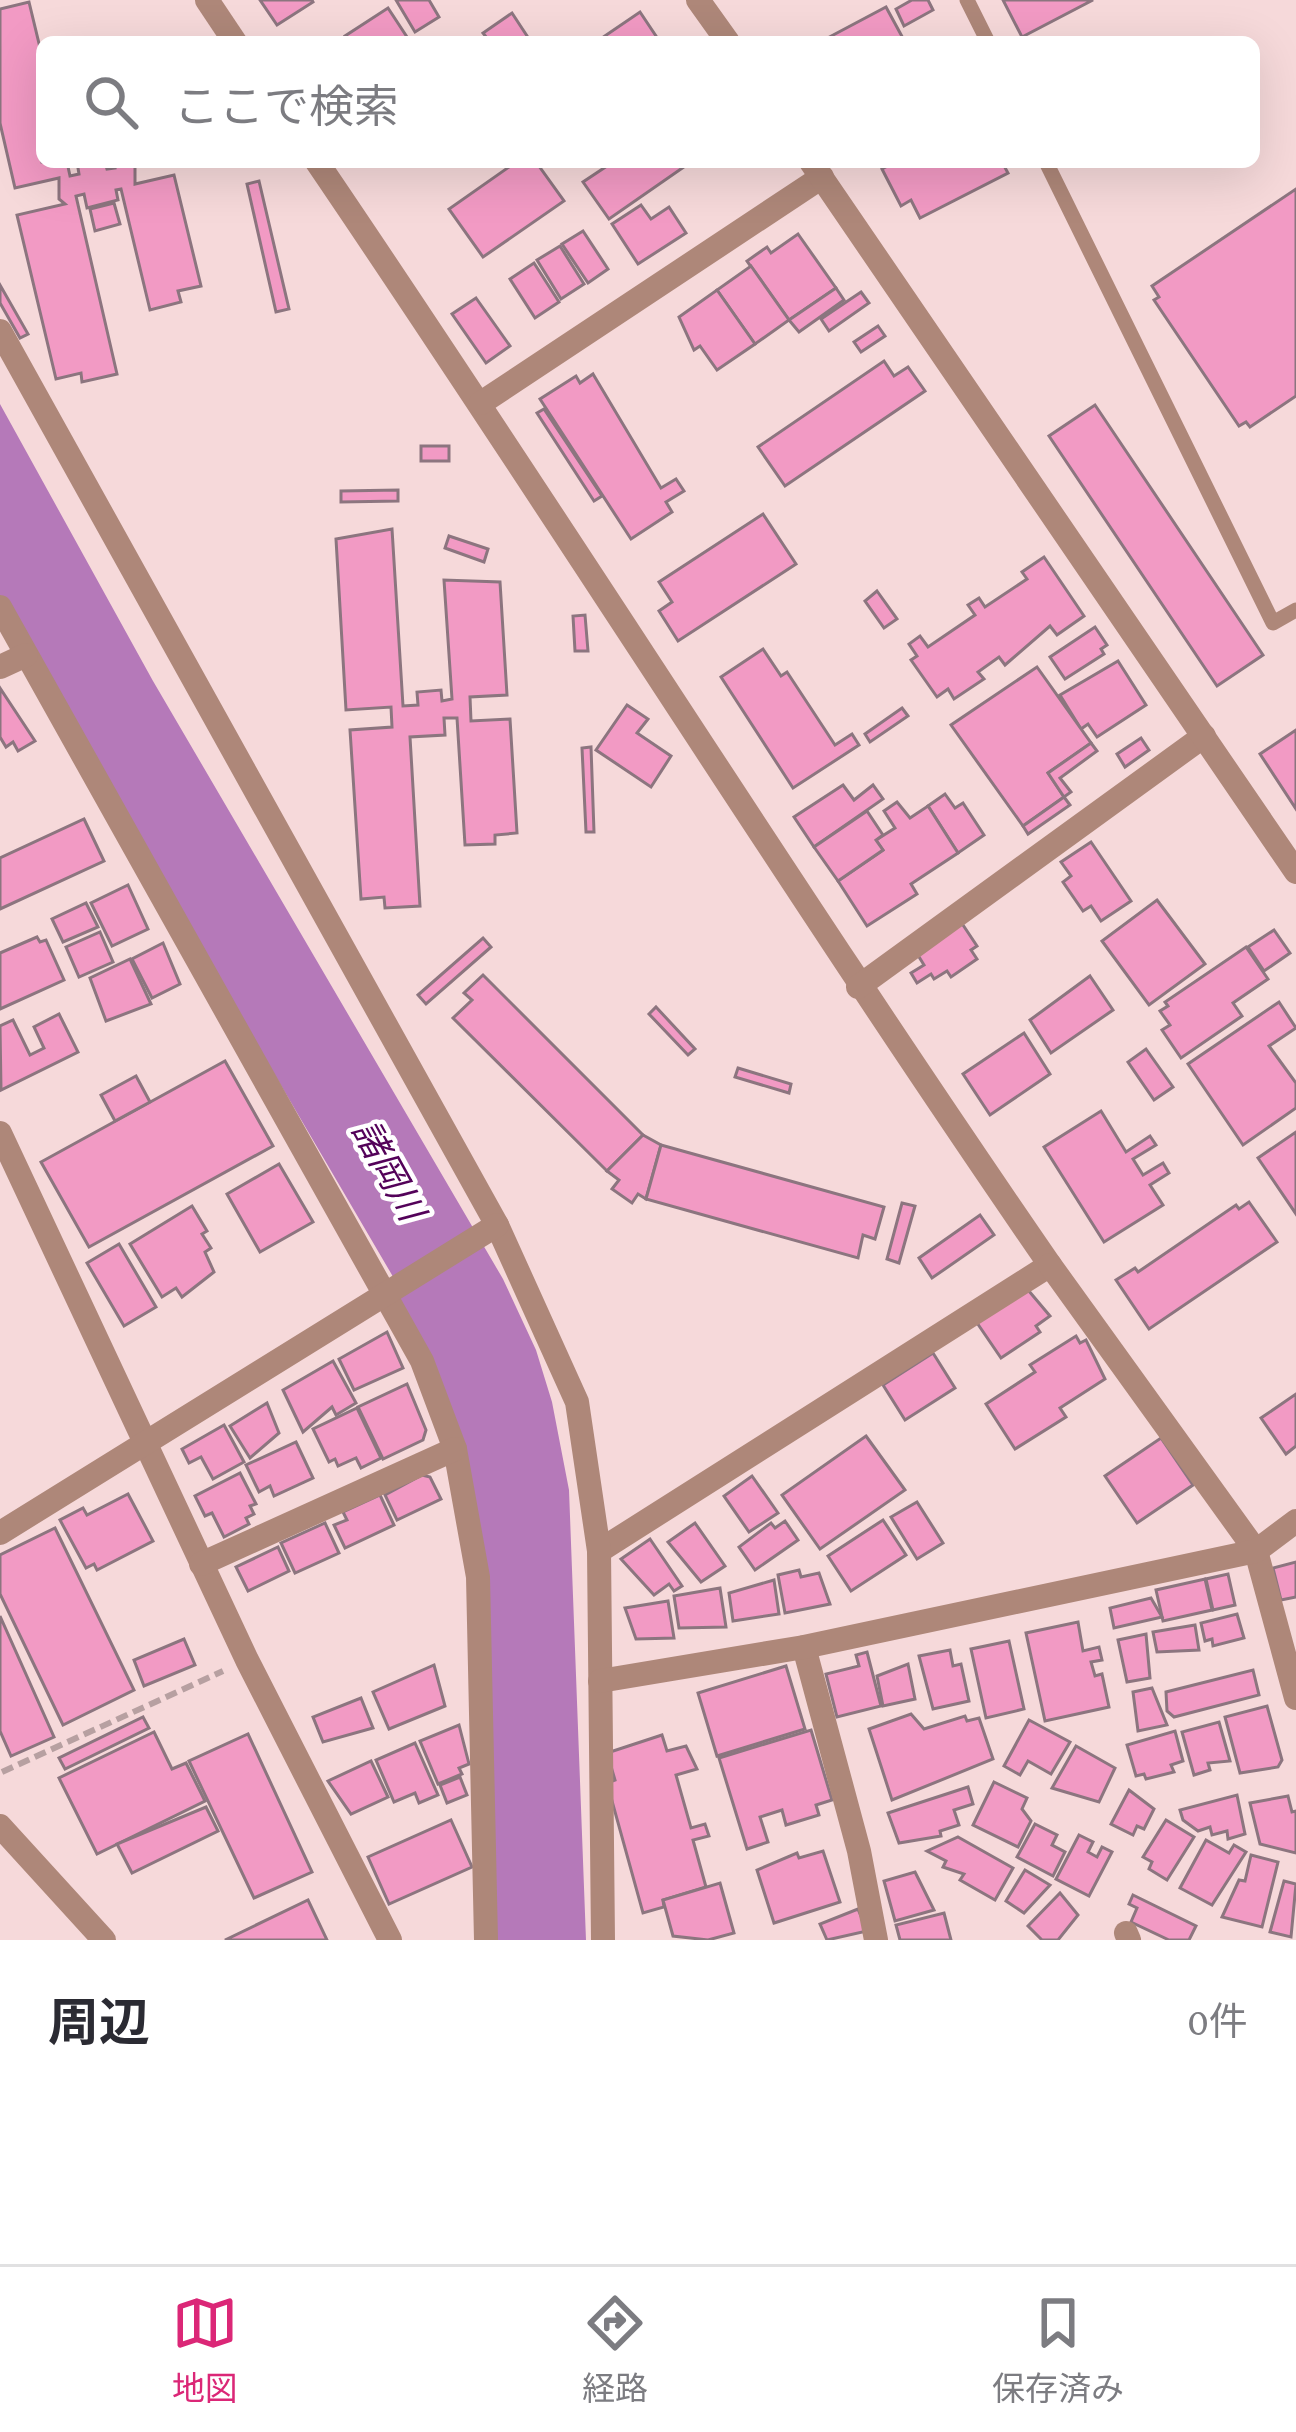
<!DOCTYPE html>
<html lang="ja">
<head>
<meta charset="utf-8">
<style>
  body { margin:0; font-family:"Crimson Pro","Noto Sans JP",serif; background:#f2f2f3; color:#2b2b33 }
  .list { margin:0; padding:0; list-style:none }
  h2 { display:flex; justify-content:space-between; align-items:center; height:156px; margin:0; padding:0 48px; font-size:51px }
  h2 small { font-size:39px; font-weight:400; color:#7c7c81 }
  .icon { flex:none; width:66px; height:66px; fill:none; stroke:currentColor; stroke-width:2; stroke-linecap:round; stroke-linejoin:round }
  .map { position:relative; flex:none; width:1296px; height:1940px; overflow:hidden }
  .search { position:absolute; background:#fff; box-shadow:0 12px 48px #0002; left:36px; right:36px; top:36px; height:132px; display:flex; align-items:center; gap:30px; box-sizing:border-box; padding:0 42px; border-radius:18px; color:#7c7c81; font-size:45px }
  .sheet { height:324px; background:#fff }
  nav { display:flex; justify-content:space-around; align-items:center; box-sizing:border-box; height:168px; border-top:3px solid #e1e1e2; background:#fff; font-size:33px; color:#7c7c81 }
  nav a { display:grid; justify-items:center; gap:6px }
  nav .on { color:#db2777 }
  .map>svg:first-child { display:block }
  .water { fill:#b579b9 }
  .building { fill:#f29ac4; stroke:#8c757f; stroke-width:3 }
  .lines { fill:none; stroke-linecap:round; stroke-linejoin:round }
  .path { stroke:#b7a0a1; stroke-width:6; stroke-dasharray:12 6; stroke-linecap:butt }
  .service { stroke:#ae8779; stroke-width:15 }
  .minor { stroke:#ae8779; stroke-width:24 }
  .tertiary { stroke:#ae8779; stroke-width:24 }
  .labels { text-anchor:middle; stroke-width:9; stroke-linejoin:round; paint-order:stroke }
  .water-label { font-size:36px; font-style:italic; fill:#530259; stroke:#fff }
</style>
</head>
<body>
<div class="map">
<svg width="1296" height="1940" viewBox="0 0 1296 1940">
  <rect width="100%" height="100%" fill="#f6d9da"/>
  <!-- water -->
  <polygon class="water" points="0,404 153,681 503,1279 536,1350 552,1402 569,1490 586,1940 494,1940 478,1528 392,1275 0,605"/>
  <!-- building -->
  <g class="building">
    <polygon points="260,0 312,0 313,2 277,25"/>
    <polygon points="396,0 429,0 439,17 415,32"/>
    <polygon points="912,0 928,0 933,10 904,26 896,9"/>
    <polygon points="1003,0 1093,0 1022,37"/>
    <polygon points="29,2 42,56 42,162 67,162 70,176 79,174 77,162 105,162 107,169 115,168 114,162 129,162 135,164 135,184 174,175 201,286 178,291 181,302 150,310 121,189 116,190 118,200 87,208 84,194 76,196 117,374 82,382 81,373 56,379 17,215 65,204 59,199 59,178 15,188 0,123 0,9"/>
    <polygon points="886,7 905,42 820,42"/>
    <polygon points="388,8 407,37 398,42 349,42 345,36"/>
    <polygon points="640,12 660,42 596,42"/>
    <polygon points="512,13 531,42 490,42 483,33"/>
    <polygon points="516,162 536,162 564,201 483,257 449,209"/>
    <polygon points="613,162 691,162 609,219 583,182"/>
    <polygon points="895,162 1002,162 1008,173 920,218 911,200 901,206 882,169"/>
    <polygon points="259,181 289,309 276,312 247,184"/>
    <polygon points="1296,189 1296,396 1250,427 1246,422 1239,426 1154,300 1159,297 1152,286"/>
    <polygon points="114,203 120,224 95,231 90,209"/>
    <polygon points="641,205 651,219 669,207 686,233 638,264 612,224"/>
    <polygon points="583,231 608,269 588,283 562,244"/>
    <polygon points="798,234 836,288 789,320 747,261 767,247 771,253"/>
    <polygon points="560,246 584,284 561,299 537,260"/>
    <polygon points="534,263 559,302 535,318 510,279"/>
    <polygon points="751,266 789,320 755,344 717,290"/>
    <polygon points="0,285 28,334 20,338 0,303"/>
    <polygon points="836,288 844,300 799,332 789,320"/>
    <polygon points="717,290 755,344 717,370 700,346 694,350 679,317"/>
    <polygon points="861,292 869,303 829,331 821,319"/>
    <polygon points="476,298 510,346 486,363 452,314"/>
    <polygon points="878,326 885,336 861,352 854,342"/>
    <polygon points="884,361 894,376 908,367 925,391 785,486 758,447"/>
    <polygon points="593,374 661,488 676,479 684,491 666,502 672,512 631,539 540,399 576,376 580,383"/>
    <polygon points="1095,405 1263,655 1217,686 1049,436"/>
    <polygon points="544,409 602,496 594,501 537,413"/>
    <rect x="421" y="446" width="28" height="15"/>
    <polygon points="398,490 398,501 341,502 341,491"/>
    <polygon points="763,514 796,564 678,641 659,611 672,602 659,582"/>
    <polygon points="392,529 403,706 418,705 417,692 441,690 442,701 452,699 444,580 500,582 507,695 470,697 471,721 510,719 517,833 495,835 495,844 465,845 457,718 444,718 445,735 410,737 420,906 385,908 384,897 361,899 350,730 392,727 391,707 346,710 336,539"/>
    <polygon points="449,536 488,549 484,562 445,548"/>
    <polygon points="1044,557 1084,616 1057,635 1050,626 1005,665 999,657 978,672 984,679 954,699 948,689 937,697 911,660 917,656 909,644 920,636 928,647 975,615 968,605 979,598 985,607 1027,579 1022,572"/>
    <polygon points="877,591 897,619 884,628 865,601"/>
    <polygon points="585,615 588,651 575,651 573,616"/>
    <polygon points="1095,627 1107,645 1101,649 1104,654 1065,679 1050,657"/>
    <polygon points="763,649 781,676 787,672 835,745 852,734 859,745 793,788 721,677"/>
    <polygon points="1118,661 1146,705 1097,737 1088,724 1081,729 1060,695"/>
    <polygon points="1037,667 1091,743 1048,773 1064,797 1023,826 951,725"/>
    <polygon points="0,688 35,741 18,751 13,742 6,747 0,737"/>
    <polygon points="627,705 648,719 637,733 671,756 651,787 596,750"/>
    <polygon points="902,708 908,716 870,742 865,734"/>
    <polygon points="1296,730 1296,809 1260,754"/>
    <polygon points="1141,738 1149,750 1125,767 1117,754"/>
    <polygon points="1091,743 1097,751 1060,778 1071,792 1064,797 1048,773"/>
    <polygon points="591,747 594,832 586,832 582,748"/>
    <polygon points="843,785 854,800 873,785 883,799 814,847 794,817"/>
    <polygon points="945,794 955,808 963,803 984,835 958,853 928,806"/>
    <polygon points="1064,797 1070,805 1028,834 1023,826"/>
    <polygon points="897,802 910,818 928,806 958,853 911,884 917,894 867,926 838,881 883,850 876,840 895,828 884,811"/>
    <polygon points="867,811 883,835 876,840 883,850 838,881 814,847"/>
    <polygon points="84,819 104,861 0,909 0,858"/>
    <polygon points="1091,842 1131,901 1101,921 1091,906 1083,911 1063,882 1071,876 1061,862"/>
    <polygon points="128,885 148,929 112,946 91,903"/>
    <polygon points="1157,900 1205,964 1149,1005 1102,941"/>
    <polygon points="86,903 98,927 63,942 52,919"/>
    <polygon points="961,922 977,946 971,950 977,959 951,977 947,971 934,979 931,974 917,983 911,973 924,965 916,952"/>
    <polygon points="1274,930 1290,953 1264,971 1248,947"/>
    <polygon points="100,932 113,962 79,977 66,947"/>
    <polygon points="37,937 40,942 46,940 64,980 0,1009 0,953"/>
    <polygon points="483,938 491,947 426,1004 418,995"/>
    <polygon points="163,943 180,984 152,998 132,959"/>
    <polygon points="1246,947 1268,979 1233,1003 1242,1016 1181,1058 1162,1030 1170,1025 1160,1011 1168,1006 1165,1002"/>
    <polygon points="130,959 151,1004 106,1021 90,978"/>
    <polygon points="483,975 643,1135 607,1171 453,1018 472,1000 464,993"/>
    <polygon points="1090,976 1113,1010 1051,1053 1030,1020"/>
    <polygon points="1279,1002 1296,1028 1269,1046 1296,1083 1296,1108 1243,1145 1188,1064"/>
    <polygon points="656,1007 695,1049 688,1055 649,1014"/>
    <polygon points="59,1014 78,1052 1,1090 0,1026 13,1020 30,1055 44,1048 34,1027"/>
    <polygon points="1024,1033 1050,1074 990,1115 963,1074"/>
    <polygon points="1146,1049 1173,1087 1154,1100 1128,1062"/>
    <polygon points="225,1061 273,1146 89,1247 41,1162"/>
    <polygon points="738,1068 791,1084 789,1093 735,1077"/>
    <polygon points="136,1076 150,1102 115,1121 101,1095"/>
    <polygon points="1101,1111 1126,1152 1150,1136 1156,1145 1133,1159 1143,1175 1163,1163 1169,1173 1150,1185 1163,1205 1104,1242 1044,1147"/>
    <polygon points="1296,1132 1296,1214 1258,1158"/>
    <polygon points="643,1135 661,1145 646,1199 638,1194 632,1203 612,1189 619,1180 607,1171"/>
    <polygon points="661,1145 884,1207 875,1239 863,1235 858,1258 646,1199"/>
    <polygon points="279,1164 313,1222 260,1252 227,1194"/>
    <polygon points="1249,1202 1277,1242 1149,1329 1116,1280 1135,1268 1138,1272 1236,1205 1239,1209"/>
    <polygon points="902,1203 915,1206 899,1263 887,1259"/>
    <polygon points="192,1206 207,1231 202,1234 211,1248 205,1252 214,1272 182,1297 176,1288 162,1297 130,1244"/>
    <polygon points="980,1215 994,1235 932,1278 919,1258"/>
    <polygon points="119,1244 156,1307 124,1326 87,1263"/>
    <polygon points="1023,1284 1050,1316 1036,1326 1040,1332 1001,1358 973,1317"/>
    <polygon points="387,1332 403,1368 354,1390 339,1359"/>
    <polygon points="1076,1336 1080,1343 1086,1340 1105,1379 1060,1408 1066,1417 1015,1449 986,1404 1035,1372 1030,1365"/>
    <polygon points="933,1353 955,1388 905,1420 883,1385"/>
    <polygon points="333,1361 356,1403 336,1415 332,1407 303,1432 283,1390"/>
    <polygon points="407,1384 426,1430 423,1440 383,1459 358,1407"/>
    <polygon points="1296,1394 1296,1446 1286,1454 1261,1418"/>
    <polygon points="267,1403 279,1433 250,1458 230,1426"/>
    <polygon points="357,1408 381,1458 361,1468 356,1458 338,1466 335,1459 329,1462 313,1429"/>
    <polygon points="224,1425 244,1462 213,1479 201,1457 189,1463 182,1449"/>
    <polygon points="866,1436 905,1490 820,1549 782,1495"/>
    <polygon points="1161,1438 1193,1485 1137,1523 1105,1476"/>
    <polygon points="296,1442 313,1478 274,1496 270,1486 259,1492 246,1465"/>
    <polygon points="240,1473 256,1504 250,1506 254,1514 246,1518 249,1524 224,1537 212,1513 205,1516 195,1496"/>
    <polygon points="422,1475 430,1477 441,1499 397,1520 385,1495"/>
    <polygon points="752,1476 778,1513 749,1532 724,1496"/>
    <polygon points="128,1494 153,1541 97,1570 94,1564 86,1568 60,1520 83,1508 87,1515"/>
    <polygon points="380,1495 394,1525 345,1548 334,1525 347,1520 343,1512"/>
    <polygon points="917,1502 943,1543 917,1559 891,1517"/>
    <polygon points="883,1520 906,1555 851,1591 828,1556"/>
    <polygon points="785,1521 798,1540 755,1570 739,1547 771,1523 775,1528"/>
    <polygon points="325,1523 339,1553 295,1573 281,1543"/>
    <polygon points="695,1523 725,1566 701,1582 668,1542"/>
    <polygon points="55,1528 134,1690 63,1725 0,1594 0,1555"/>
    <polygon points="650,1539 682,1586 674,1591 669,1584 654,1595 621,1559"/>
    <polygon points="278,1547 289,1571 248,1591 236,1567"/>
    <polygon points="1296,1562 1296,1597 1281,1600 1273,1568"/>
    <polygon points="799,1570 801,1577 819,1573 830,1604 785,1613 778,1575"/>
    <polygon points="1228,1574 1235,1605 1213,1610 1206,1579"/>
    <polygon points="1205,1579 1212,1610 1163,1621 1156,1590"/>
    <polygon points="774,1580 779,1614 733,1621 729,1593"/>
    <polygon points="720,1588 726,1627 679,1628 674,1596"/>
    <polygon points="1151,1598 1162,1617 1114,1628 1110,1608"/>
    <polygon points="668,1601 674,1638 636,1639 625,1608"/>
    <polygon points="1237,1614 1244,1638 1213,1646 1212,1639 1205,1641 1201,1623"/>
    <polygon points="0,1616 54,1737 11,1756 0,1731"/>
    <polygon points="1078,1622 1083,1651 1099,1647 1102,1660 1091,1662 1095,1676 1102,1674 1109,1707 1045,1721 1026,1633"/>
    <polygon points="1195,1625 1199,1650 1157,1652 1153,1632"/>
    <polygon points="1146,1634 1150,1678 1127,1682 1118,1640"/>
    <polygon points="184,1639 195,1665 144,1686 134,1660"/>
    <polygon points="1009,1641 1024,1709 986,1718 971,1649"/>
    <polygon points="950,1650 953,1666 961,1664 969,1701 933,1709 919,1656"/>
    <polygon points="867,1652 881,1706 837,1717 826,1674 859,1666 856,1655"/>
    <polygon points="908,1664 915,1699 883,1706 877,1676"/>
    <polygon points="434,1665 445,1706 389,1729 373,1692"/>
    <polygon points="786,1666 805,1729 717,1756 698,1693"/>
    <polygon points="1253,1670 1259,1695 1174,1717 1167,1711 1166,1692"/>
    <polygon points="1152,1688 1167,1725 1138,1731 1133,1692"/>
    <polygon points="361,1698 373,1728 323,1742 313,1717"/>
    <polygon points="1267,1706 1282,1760 1278,1767 1240,1773 1225,1717"/>
    <polygon points="911,1714 924,1729 965,1716 967,1721 979,1718 993,1759 892,1800 869,1729"/>
    <polygon points="143,1717 149,1728 65,1769 59,1758"/>
    <polygon points="1029,1720 1070,1742 1051,1774 1028,1761 1020,1775 1004,1766"/>
    <polygon points="1219,1722 1230,1761 1208,1763 1210,1770 1194,1775 1182,1732"/>
    <polygon points="459,1725 469,1764 459,1768 462,1774 438,1784 420,1741"/>
    <polygon points="811,1730 832,1800 816,1805 819,1815 786,1825 782,1810 760,1817 768,1842 747,1849 719,1758"/>
    <polygon points="1175,1731 1183,1761 1171,1765 1174,1772 1146,1779 1144,1774 1136,1776 1127,1745"/>
    <polygon points="154,1732 172,1769 186,1763 205,1801 97,1854 59,1778"/>
    <polygon points="248,1734 312,1872 254,1898 189,1761"/>
    <polygon points="662,1735 667,1751 686,1746 697,1769 676,1775 691,1828 705,1824 709,1836 693,1840 706,1887 663,1900 664,1907 643,1913 607,1783 615,1780 607,1753"/>
    <polygon points="415,1743 438,1795 419,1803 415,1793 394,1802 376,1760"/>
    <polygon points="1076,1746 1115,1768 1099,1802 1052,1788"/>
    <polygon points="371,1761 388,1797 351,1814 328,1781"/>
    <polygon points="460,1777 467,1795 447,1803 440,1785"/>
    <polygon points="994,1782 1027,1798 1022,1809 1031,1821 1018,1847 973,1825"/>
    <polygon points="968,1787 973,1804 954,1810 959,1825 940,1831 941,1836 899,1843 888,1813"/>
    <polygon points="1129,1790 1154,1809 1144,1829 1137,1826 1133,1835 1111,1824"/>
    <polygon points="1237,1795 1245,1834 1228,1839 1227,1831 1212,1835 1210,1827 1198,1831 1183,1820 1180,1810"/>
    <polygon points="1288,1796 1292,1812 1296,1811 1296,1853 1260,1844 1250,1803"/>
    <polygon points="206,1807 218,1831 132,1873 117,1844"/>
    <polygon points="451,1820 472,1867 389,1904 368,1857"/>
    <polygon points="1166,1820 1194,1837 1167,1880 1149,1869 1152,1862 1143,1857"/>
    <polygon points="1035,1824 1057,1835 1052,1845 1065,1852 1053,1876 1017,1857"/>
    <polygon points="1079,1835 1093,1842 1088,1852 1097,1857 1102,1847 1112,1852 1089,1896 1056,1879"/>
    <polygon points="958,1837 1013,1868 995,1900 960,1880 964,1874 943,1867 946,1861 927,1851"/>
    <polygon points="1206,1840 1229,1853 1234,1845 1246,1852 1212,1905 1180,1888"/>
    <polygon points="823,1851 840,1902 774,1923 757,1870 797,1853 799,1858"/>
    <polygon points="1251,1855 1278,1862 1262,1927 1222,1917 1239,1880 1245,1881"/>
    <polygon points="1025,1870 1050,1885 1024,1913 1006,1901"/>
    <polygon points="915,1872 934,1910 895,1921 884,1881"/>
    <polygon points="1284,1881 1296,1884 1291,1937 1270,1932"/>
    <polygon points="720,1883 734,1933 708,1940 673,1936 663,1900"/>
    <polygon points="1060,1893 1078,1915 1058,1940 1042,1940 1028,1926"/>
    <polygon points="1133,1895 1196,1926 1189,1940 1169,1940 1131,1922 1137,1908 1129,1904"/>
    <polygon points="308,1900 327,1940 225,1940"/>
    <polygon points="858,1909 867,1931 827,1940 820,1924"/>
    <polygon points="944,1913 951,1940 900,1940 896,1925"/>
  </g>
  <g class="lines">
    <!-- path -->
    <polyline class="path" points="2,1772 223,1671"/>
    <!-- service -->
    <g class="service">
      <polyline points="967,0 988,42"/>
      <polyline points="1046,162 1273,623 1296,610"/>
    </g>
    <!-- minor -->
    <g class="minor">
      <polyline points="207,0 235,42"/>
      <path d="M317,162C565,527 799,901 1050,1265L599,1551"/>
      <polyline points="0,331 497,1225 577,1402 599,1551 603,1940"/>
      <polyline points="481,403 822,177"/>
      <polyline points="0,607 422,1361 455,1449 478,1577 486,1940"/>
      <polyline points="0,667 26,655"/>
      <polyline points="858,987 1204,736"/>
      <polyline points="0,1133 247,1660 390,1940"/>
      <polyline points="1050,1265 1256,1551 1296,1698"/>
      <polyline points="0,1533 497,1225"/>
      <polyline points="201,1564 455,1449"/>
      <polyline points="804,1647 859,1851 876,1940"/>
      <polyline points="600,1681 804,1647 1256,1551 1296,1521"/>
      <polyline points="1126,1933 1129,1940"/>
    </g>
    <!-- tertiary -->
    <g class="tertiary">
      <polyline points="698,0 728,42"/>
      <polyline points="811,162 1296,872"/>
      <polyline points="0,1826 104,1940"/>
    </g>
  </g>
  <g class="labels">
    <!-- water labels -->
    <g class="water-label">
      <text transform="translate(389 1170) rotate(61)" y="13">諸岡川</text>
    </g>
  </g>
</svg>
<div class="search"><svg class="icon" aria-label="search" viewBox="0 0 24 24"><circle cx="10" cy="10" r="6"/><path d="M15 15l6 6"/></svg>ここで検索</div>
</div>
<section class="sheet">
<h2>周辺<small>0件</small></h2>
<ul class="list">
</ul>
</section>
<nav>
<a class="on"><svg class="icon" aria-label="map" viewBox="0 0 24 24"><path d="M3 6l6-2 6 2 6-2v14l-6 2-6-2-6 2zM9 4v14M15 6v14"/></svg>地図</a>
<a><svg class="icon" aria-label="directions" viewBox="0 0 24 24"><path d="M12 3l9 9-9 9-9-9zM9 14v-3h6M13 9l2 2-2 2"/></svg>経路</a>
<a><svg class="icon" aria-label="saved" viewBox="0 0 24 24"><path d="M7 4h10v16l-5-4-5 4z"/></svg>保存済み</a>
</nav>
</body>
</html>
